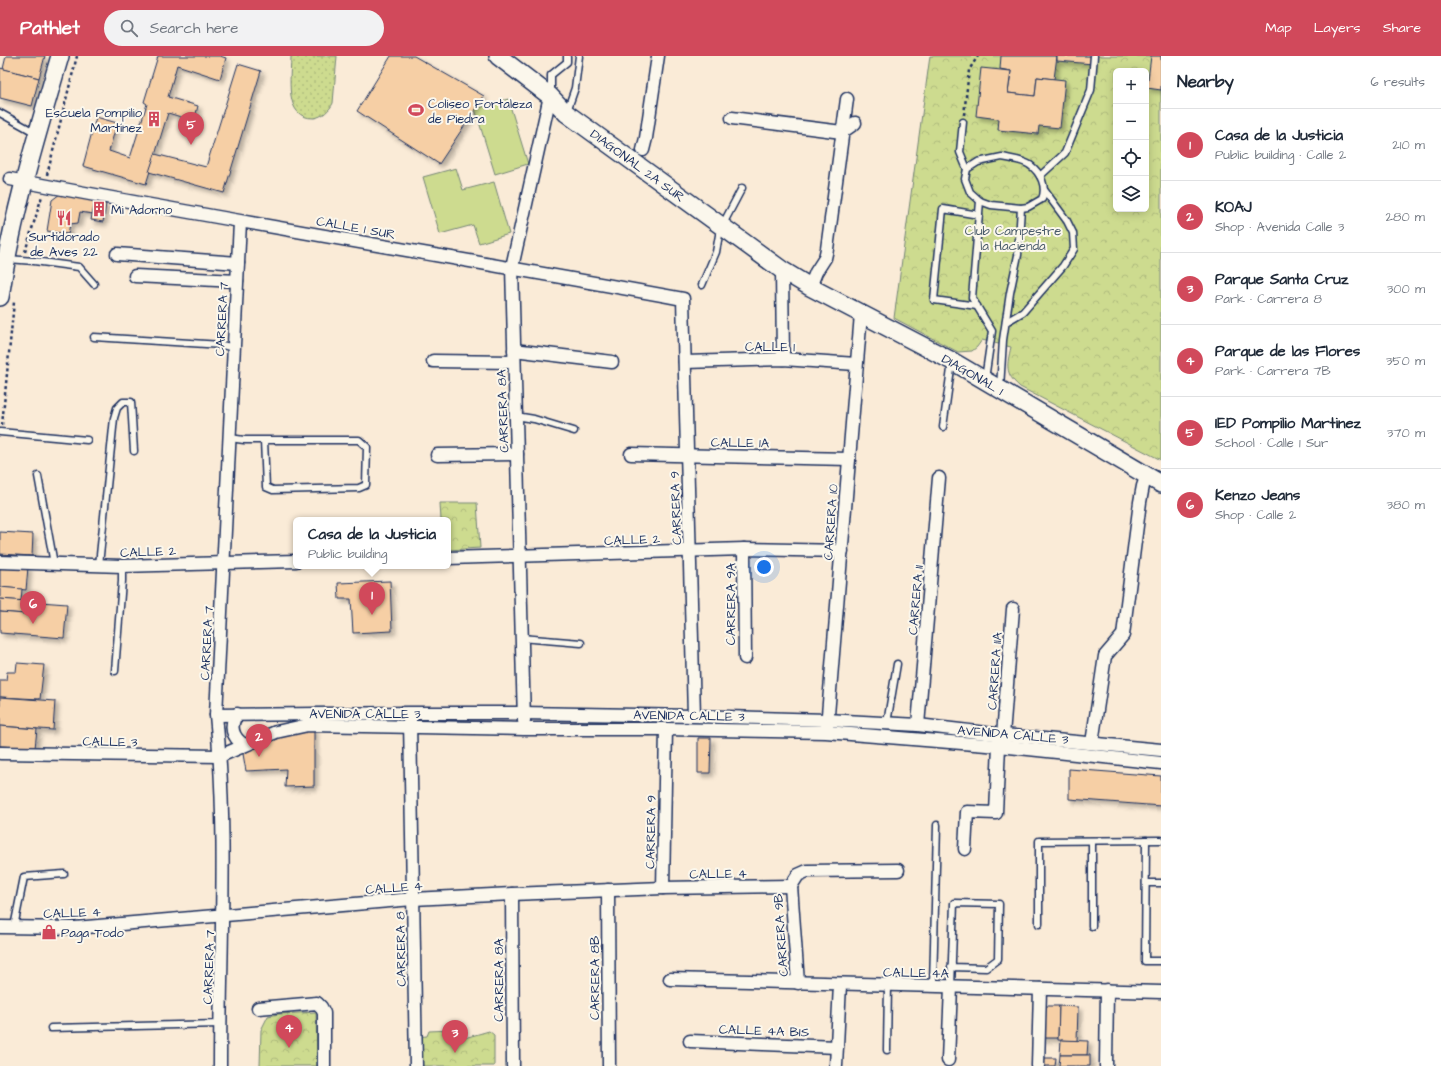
<!DOCTYPE html>
<html lang="en">
<head>
<meta charset="utf-8">
<style>
  body { margin:0; font-family:"Architects Daughter",sans-serif; background:#f2f2f3; color:#1f2937 }
  .controls { position:absolute; right:12px; top:12px; display:grid; overflow:hidden; border-radius:6px; box-shadow:0 2px 10px #0003 }
  .controls button { width:36px; height:36px; display:grid; place-items:center; padding:0; border:0; border-bottom:1px solid #e0e1e3; background:#fff; color:#1f2937; font:20px sans-serif }
  .you { position:absolute; left:764px; top:511px; width:14px; height:14px; margin:-10px; border:3px solid #fff; border-radius:50%; background:#1a73e8; box-shadow:0 0 0 6px #1a73e833 }
  .badge { display:grid; place-items:center; width:26px; height:26px; border-radius:50%; background:#d1495b; color:#fff; font-size:13px; font-weight:700 }
  .pin { position:absolute; translate:-50% -33px; filter:drop-shadow(0 1px 2px #0008) }
  .pin::after { content:''; position:absolute; top:21px; width:14px; height:12px; background:inherit; clip-path:polygon(0 0,100% 0,50% 100%) }
  .popup { position:absolute; left:293px; top:461px; width:158px; height:52px; box-sizing:border-box; display:grid; place-content:center; border-radius:6px; background:#fff; filter:drop-shadow(0 1px 3px #0005); font-size:13px; white-space:nowrap; color:#747a83 }
  .popup b { font-size:15px; color:#1f2937 }
  .popup::after { content:''; position:absolute; left:50%; top:100%; margin-left:-8px; border:8px solid transparent; border-top-color:#fff }
  .list { margin:0; padding:0; list-style:none }
  h2 { display:flex; justify-content:space-between; align-items:center; height:52px; margin:0; padding:0 16px; font-size:17px }
  h2 small { font-size:13px; font-weight:400; color:#747a83 }
  .list li { display:grid; grid-template-columns:26px 1fr auto; gap:12px; align-items:center; box-sizing:border-box; height:72px; padding:0 16px; border-top:1px solid #e0e1e3 }
  .list b { display:block; font-size:15px; white-space:nowrap }
  .list p { margin:0; font-size:13px; white-space:nowrap; color:#747a83 }
  .list em { font-size:13px; font-style:normal; color:#747a83 }
  .icon { flex:none; width:22px; height:22px; fill:none; stroke:currentColor; stroke-width:2; stroke-linecap:round; stroke-linejoin:round }
  .map { position:relative; flex:none; width:1161px; height:1010px; overflow:hidden }
  header { display:flex; align-items:center; gap:24px; box-sizing:border-box; height:56px; padding:0 20px; background:#d1495b; color:#fff }
  header strong { font-size:19px }
  nav { display:flex; gap:22px; margin-inline-start:auto; font-size:14px }
  .search { width:280px; height:36px; background:#f2f2f3; display:flex; align-items:center; gap:10px; box-sizing:border-box; padding:0 14px; border-radius:22px; color:#747a83; font-size:15px }
  main { display:flex }
  aside { flex:1; background:#fff }
  .map>svg:first-child { display:block }
  .grass { fill:url(#grass-dots); stroke:#748576 }
  .forest { fill:url(#forest-crowns); stroke:#748576; fill-rule:evenodd }
  .garden { fill:#cddb8f; stroke:#748576 }
  .building { fill:#f6cfa5; stroke:#1b2f5e; filter:url(#shadow) }
  .lines { fill:none; stroke-linecap:round; stroke-linejoin:round }
  .lane-casing { stroke:#1b2f5e; stroke-width:9 }
  .street-casing { stroke:#1b2f5e; stroke-width:15 }
  .secondary-casing { stroke:#1b2f5e; stroke-width:20 }
  .path { stroke:#1b2f5e; stroke-width:2.5; stroke-dasharray:3 3; stroke-linecap:butt }
  .lane { stroke:#fbf7ec; stroke-width:6 }
  .street { stroke:#fbf7ec; stroke-width:12 }
  .secondary { stroke:#fbf7ec; stroke-width:17 }
  .labels { text-anchor:middle; stroke-width:4; stroke-linejoin:round; paint-order:stroke }
  .poi-label { font-size:13px; fill:#1b2f5e; stroke:#fbf7ec; text-anchor:start }
  .street-label { font-size:13px; fill:#1b2f5e; stroke:#fbf7ec }
  .park-label { font-size:13px; fill:#485a6a; stroke:#fbf7ec }
</style>
</head>
<body>
<header>
<strong>Pathlet</strong>
<div class="search"><svg class="icon" aria-label="search" viewBox="0 0 24 24"><circle cx="10" cy="10" r="6"/><path d="M15 15l6 6"/></svg>Search here</div>
<nav><a>Map</a><a>Layers</a><a>Share</a></nav>
</header>
<main>
<div class="map">
<svg width="1161" height="1010" viewBox="0 0 1161 1010">
  <defs>
    <pattern id="grass-dots" width="8" height="8" patternUnits="userSpaceOnUse"><rect width="8" height="8" fill="#cddb8f"/><path d="M2 2h.1M6 6h.1" fill="none" stroke="#afbc7e" stroke-width="1.8" stroke-linecap="round"/></pattern>
    <pattern id="forest-crowns" width="20" height="18" patternUnits="userSpaceOnUse"><rect width="20" height="18" fill="#cddb8f"/><path d="M2 6a3 3 0 1 1 6 0M12 15a3 3 0 1 1 6 0" fill="none" stroke="#afbc7e"/></pattern>
    <filter id="shadow"><feDropShadow dx="3.5" dy="3.5" stdDeviation="2" flood-color="#0004"/></filter>
  </defs>
  <rect width="100%" height="100%" fill="#faebd7"/>
  <filter id="ink" filterUnits="userSpaceOnUse"><feTurbulence type="fractalNoise" baseFrequency=".025" numOctaves="2"/><feDisplacementMap in="SourceGraphic" scale="8" xChannelSelector="R" yChannelSelector="G"/><feConvolveMatrix kernelMatrix="1 2 1 2 8 2 1 2 1" color-interpolation-filters="sRGB"/></filter>
  <g filter="url(#ink)">
    <!-- grass -->
    <path class="grass" d="M291,0H337L333,47C330,54 322,61 314,62C283,63 291,20 291,0Z"/>
    <!-- forest -->
    <g class="forest">
      <path d="M930,0H1161V404L1020,331C1004,317 1007,309 1011,291L982,284L977,291L972,295L958,296L894,262ZM1116,15H1146V153H1116Z"/>
      <polygon points="440,447 477,447 480,492 448,494 448,464 441,464"/>
      <polygon points="316,956 317,1010 260,1010 261,974 268,960 279,958"/>
      <polygon points="452,974 461,983 489,975 494,979 494,1010 417,1010 415,981 427,980 429,975"/>
    </g>
    <!-- garden -->
    <g class="garden">
      <polygon points="508,43 528,108 495,118 475,53"/>
      <polygon points="456,112 463,134 494,126 509,178 479,187 473,169 440,178 423,121"/>
    </g>
    <!-- building -->
    <g class="building">
      <polygon points="6,0 45,0 39,22 3,13"/>
      <polygon points="158,0 220,0 226,2 220,23 177,9 168,41 198,50 194,65 168,57 146,128 83,110 96,61 117,67 109,95 130,102 147,48 144,46"/>
      <polygon points="391,0 414,0 484,40 439,108 357,55"/>
      <polygon points="1001,0 1057,0 1054,23 1037,21 1035,40 1008,37 1011,15 1000,13"/>
      <polygon points="1057,0 1093,0 1093,8 1057,5"/>
      <polygon points="1151,0 1161,0 1161,34 1147,32"/>
      <polygon points="238,8 261,15 224,137 149,116 155,98 206,111"/>
      <polygon points="0,12 39,22 32,50 0,42"/>
      <polygon points="981,12 1011,15 1008,37 1035,40 1037,21 1065,24 1060,72 1039,70 1038,78 998,74 999,63 976,60"/>
      <polygon points="60,138 95,145 93,158 80,156 78,167 70,168 68,178 47,175 52,144"/>
      <polygon points="95,145 106,148 103,166 91,164"/>
      <polygon points="0,476 33,478 32,500 0,498"/>
      <polygon points="0,509 28,511 26,534 0,531"/>
      <polygon points="390,525 392,575 353,577 351,543 339,543 338,527"/>
      <polygon points="0,531 22,533 21,545 0,543"/>
      <polygon points="0,543 26,545 25,558 0,556"/>
      <polygon points="26,545 67,548 64,582 0,577 0,556 25,558"/>
      <polygon points="17,607 44,609 40,643 0,641 0,624 6,624 7,616 16,616"/>
      <polygon points="0,641 55,645 53,674 0,670"/>
      <polygon points="0,670 37,673 35,692 0,690"/>
      <polygon points="314,672 314,730 285,731 286,713 246,715 243,698 258,690 294,677"/>
      <polygon points="698,682 711,682 710,717 698,717"/>
      <polygon points="1069,713 1161,720 1161,750 1069,743"/>
      <polygon points="1041,950 1059,950 1058,982 1040,982"/>
      <polygon points="1059,950 1078,951 1077,985 1058,984"/>
      <polygon points="1061,984 1088,985 1087,999 1060,999"/>
      <polygon points="1060,999 1090,999 1090,1010 1059,1010"/>
      <polygon points="1041,1002 1056,1002 1055,1010 1041,1010"/>
    </g>
    <g class="lines">
      <defs>
        <g id="lane">
          <polyline points="551,37 551,19 567,6 567,0"/>
          <polyline points="567,55 575,32 579,0"/>
          <polyline points="0,57 36,77"/>
          <polyline points="963,66 960,96 967,113"/>
          <path d="M1002,101C1011,103 1023,104 1030,109C1041,117 1047,131 1042,143L1028,151L1021,152L991,149L980,145L970,136L965,123L967,113L978,106Z"/>
          <polyline points="1040,120 1065,97 1091,34 1094,0"/>
          <polyline points="980,145 972,242 992,275 985,323"/>
          <polyline points="8,203 34,205 79,211 94,228"/>
          <polyline points="702,229 716,196 719,179 722,170 742,132"/>
          <polyline points="977,250 934,244 943,153 979,159"/>
          <polyline points="1006,266 1023,256 1063,210 1074,193 1073,177 1067,165 1045,135"/>
          <polyline points="94,281 222,289 234,292"/>
          <polyline points="1000,332 1003,284 1010,237 1018,199 1021,152"/>
          <polyline points="516,360 534,363 574,375"/>
          <polyline points="943,371 952,306"/>
          <polyline points="0,376 87,384"/>
          <polyline points="230,382 244,384 359,384 367,391 366,429 359,432 273,434 266,431 264,384"/>
          <polyline points="38,420 54,508"/>
          <polyline points="99,509 114,362 117,352 123,346 131,346 134,395"/>
          <polyline points="521,582 581,587"/>
          <polyline points="115,615 122,525 122,510"/>
          <polyline points="887,667 897,608"/>
          <polyline points="1146,784 1145,905 1161,905"/>
          <polyline points="1092,785 1092,870"/>
          <polyline points="1146,827 1161,827"/>
          <polyline points="1039,868 1039,785 1161,784"/>
          <polyline points="14,871 24,821 64,818"/>
          <polyline points="933,930 937,769"/>
          <polyline points="951,931 954,847 999,848 998,903 986,912 951,911"/>
          <polyline points="51,972 220,968"/>
          <polyline points="887,994 888,929"/>
        </g>
        <g id="street">
          <polyline points="732,62 842,76 855,67"/>
          <polyline points="643,94 646,82 658,0"/>
          <path d="M10,123C234,166 459,202 683,243L694,660"/>
          <polyline points="117,198 238,207"/>
          <polyline points="782,214 783,303"/>
          <polyline points="135,220 237,225"/>
          <polyline points="810,231 816,216 825,202 827,193 847,43"/>
          <polyline points="514,294 612,306"/>
          <polyline points="433,305 514,306"/>
          <polyline points="685,306 783,303 856,308"/>
          <polyline points="631,398 849,403"/>
          <polyline points="437,399 517,398"/>
          <polyline points="744,493 745,602"/>
          <polyline points="448,502 744,493 842,495"/>
          <polyline points="0,506 122,510 296,505"/>
          <path d="M237,658C229,670 232,681 244,689"/>
          <polyline points="216,659 409,657 523,657 694,660 827,664 918,669 1003,679 1161,694"/>
          <polyline points="410,664 416,1010"/>
          <polyline points="524,665 512,211 550,40"/>
          <polyline points="918,669 939,422"/>
          <polyline points="827,671 861,258"/>
          <polyline points="1003,679 1013,553"/>
          <polyline points="1092,687 1105,600 1123,579 1140,446 1143,430 1147,419"/>
          <polyline points="0,697 220,700 276,676 308,669 524,673 666,673 826,676 999,690 1161,707"/>
          <polyline points="965,793 967,756 996,757 999,690"/>
          <polyline points="791,830 798,819 807,815 898,814"/>
          <polyline points="791,830 798,927"/>
          <polyline points="663,832 666,673"/>
          <polyline points="608,834 609,1010"/>
          <polyline points="512,838 513,1010"/>
          <polyline points="0,871 75,872 413,843 512,838 663,832 791,830"/>
          <polyline points="670,923 1161,936"/>
          <polyline points="258,952 317,947 321,951 324,957 324,1010"/>
          <polyline points="690,985 837,991"/>
          <polyline points="948,1004 951,931"/>
          <path d="M220,1010C220,893 228,775 216,659L240,166"/>
          <polyline points="836,1010 840,928"/>
          <polyline points="1038,1010 1040,933"/>
          <polyline points="1106,1010 1107,934"/>
        </g>
        <g id="secondary">
          <polyline points="498,0 550,40 566,57 782,214 810,231 952,305 1161,428"/>
          <path d="M0,241C12,159 37,79 60,0"/>
        </g>
      </defs>
      <!-- lane casing -->
      <use href="#lane" class="lane-casing"/>
      <!-- street casing -->
      <use href="#street" class="street-casing"/>
      <!-- secondary casing -->
      <use href="#secondary" class="secondary-casing"/>
      <!-- path -->
      <g class="path">
        <polyline points="964,59 969,14 978,0"/>
        <polyline points="47,119 77,0"/>
        <polyline points="25,196 42,140"/>
        <polyline points="2,369 14,246"/>
      </g>
      <!-- lane -->
      <use href="#lane" class="lane"/>
      <!-- street -->
      <use href="#street" class="street"/>
      <!-- secondary -->
      <use href="#secondary" class="secondary"/>
    </g>
  </g>
  <!-- icons -->
  <defs>
    <symbol id="stadium-bare" viewBox="-9 -9 18 18"><path d="M0-5a6.5 5 0 1 0 0 10a6.5 5 0 1 0 0-10ZM-3.5-1.8h7v3.6h-7Z" fill="#d1495b" stroke="#fbf7ec" stroke-width="2.5" paint-order="stroke"/></symbol>
    <symbol id="building-bare" viewBox="-9 -9 18 18"><path d="M-4-6H4V6H1V3H-1V6H-4ZM-2.5-4.3h1.7v1.8h-1.7ZM.8-4.3h1.7v1.8H.8ZM-2.5-1h1.7V.8h-1.7ZM.8-1h1.7V.8H.8Z" fill="#d1495b" stroke="#fbf7ec" stroke-width="2.5" paint-order="stroke"/></symbol>
    <symbol id="restaurant-bare" viewBox="-9 -9 18 18"><path d="M-5-6h1v4h1v-4h1v4h1v-4h1v5L-1.5 .5V6h-2V.5L-5-1ZM5-6V6H3V1.5H1.5Q1.5-4 5-6Z" fill="#d1495b" stroke="#fbf7ec" stroke-width="2.5" paint-order="stroke"/></symbol>
    <symbol id="shop-bare" viewBox="-9 -9 18 18"><path d="M-5-2.5h2.3a2.7 3.5 0 0 1 5.4 0H5L5.5 6h-11ZM-1.5-2.5h3a1.5 2.3 0 0 0-3 0Z" fill="#d1495b" stroke="#fbf7ec" stroke-width="2.5" paint-order="stroke"/></symbol>
  </defs>
  <g fill-rule="evenodd">
    <use href="#stadium-bare" x="405" y="43" width="22" height="22"/>
    <use href="#building-bare" x="143" y="52" width="22" height="22"/>
    <use href="#building-bare" x="88" y="142" width="22" height="22"/>
    <use href="#restaurant-bare" x="53" y="151" width="22" height="22"/>
    <use href="#shop-bare" x="38" y="865" width="22" height="22"/>
  </g>
  <g class="labels">
    <!-- poi labels -->
    <g class="poi-label">
      <text x="428" y="52">Coliseo Fortaleza<tspan x="428" dy="15">de Piedra</tspan></text>
      <text x="142" y="61" text-anchor="end">Escuela Pompilio<tspan x="142" dy="15">Martínez</tspan></text>
      <text x="111" y="158">Mi Adorno</text>
      <text x="64" y="185" text-anchor="middle">Surtidorado<tspan x="64" dy="15">de Aves 22</tspan></text>
      <text x="61" y="881">Paga Todo</text>
    </g>
    <!-- street labels -->
    <g class="street-label">
      <text transform="translate(638 109) rotate(36)" y="5">DIAGONAL 2A SUR</text>
      <text transform="translate(356 171) rotate(10)" y="5">CALLE 1 SUR</text>
      <text transform="translate(221 263) rotate(-87)" y="5">CARRERA 7</text>
      <text x="770" y="295">CALLE 1</text>
      <text transform="translate(973 318) rotate(30)" y="5">DIAGONAL 1</text>
      <text transform="translate(502 355) rotate(-92)" y="5">CARRERA 8A</text>
      <text transform="translate(740 386) rotate(1)" y="5">CALLE 1A</text>
      <text transform="translate(675 452) rotate(-92)" y="5">CARRERA 9</text>
      <text transform="translate(830 466) rotate(-86)" y="5">CARRERA 10</text>
      <text transform="translate(632 483) rotate(-2)" y="5">CALLE 2</text>
      <text transform="translate(148 495) rotate(-2)" y="5">CALLE 2</text>
      <text transform="translate(915 544) rotate(-85)" y="5">CARRERA 11</text>
      <text transform="translate(730 548) rotate(-90)" y="5">CARRERA 9A</text>
      <text transform="translate(206 587) rotate(-87)" y="5">CARRERA 7</text>
      <text transform="translate(994 615) rotate(-86)" y="5">CARRERA 11A</text>
      <text x="365" y="662">AVENIDA CALLE 3</text>
      <text transform="translate(689 659) rotate(1)" y="5">AVENIDA CALLE 3</text>
      <text transform="translate(1013 678) rotate(5)" y="5">AVENIDA CALLE 3</text>
      <text transform="translate(110 685) rotate(1)" y="5">CALLE 3</text>
      <text transform="translate(650 776) rotate(-89)" y="5">CARRERA 9</text>
      <text transform="translate(718 817) rotate(-1)" y="5">CALLE 4</text>
      <text transform="translate(394 831) rotate(-4)" y="5">CALLE 4</text>
      <text transform="translate(72 856) rotate(-2)" y="5">CALLE 4</text>
      <text transform="translate(780 879) rotate(-94)" y="5">CARRERA 9B</text>
      <text transform="translate(400 893) rotate(-91)" y="5">CARRERA 8</text>
      <text transform="translate(208 911) rotate(-88)" y="5">CARRERA 7</text>
      <text transform="translate(916 916) rotate(1)" y="5">CALLE 4A</text>
      <text transform="translate(594 922) rotate(-90)" y="5">CARRERA 8B</text>
      <text transform="translate(498 924) rotate(-90)" y="5">CARRERA 8A</text>
      <text transform="translate(764 974) rotate(2)" y="5">CALLE 4A BIS</text>
    </g>
    <!-- park labels -->
    <g class="park-label">
      <text x="1013" y="179">Club Campestre<tspan x="1013" dy="15">la Hacienda</tspan></text>
    </g>
  </g>
</svg>
<div class="controls">
<button>+</button>
<button>−</button>
<button><svg class="icon" aria-label="locate" viewBox="0 0 24 24"><circle cx="12" cy="12" r="6"/><path d="M12 2v4M12 18v4M2 12h4M18 12h4"/></svg></button>
<button><svg class="icon" aria-label="layers" viewBox="0 0 24 24"><path d="M12 4l9 5-9 5-9-5zM3 14l9 5 9-5"/></svg></button>
</div>
<div class="you"></div>
<div class="pin badge" style="left:372px;top:559px">1</div>
<div class="popup"><b>Casa de la Justicia</b>Public building</div>
<div class="pin badge" style="left:259px;top:701px">2</div>
<div class="pin badge" style="left:455px;top:997px">3</div>
<div class="pin badge" style="left:289px;top:992px">4</div>
<div class="pin badge" style="left:191px;top:89px">5</div>
<div class="pin badge" style="left:33px;top:568px">6</div>
</div>
<aside>
<h2>Nearby<small>6 results</small></h2>
<ul class="list">
<li><span class="badge">1</span><div><b>Casa de la Justicia</b><p>Public building · Calle 2</p></div><em>210 m</em></li>
<li><span class="badge">2</span><div><b>KOAJ</b><p>Shop · Avenida Calle 3</p></div><em>280 m</em></li>
<li><span class="badge">3</span><div><b>Parque Santa Cruz</b><p>Park · Carrera 8</p></div><em>300 m</em></li>
<li><span class="badge">4</span><div><b>Parque de las Flores</b><p>Park · Carrera 7B</p></div><em>350 m</em></li>
<li><span class="badge">5</span><div><b>IED Pompilio Martinez</b><p>School · Calle 1 Sur</p></div><em>370 m</em></li>
<li><span class="badge">6</span><div><b>Kenzo Jeans</b><p>Shop · Calle 2</p></div><em>380 m</em></li>
</ul>
</aside>
</main>
</body>
</html>
